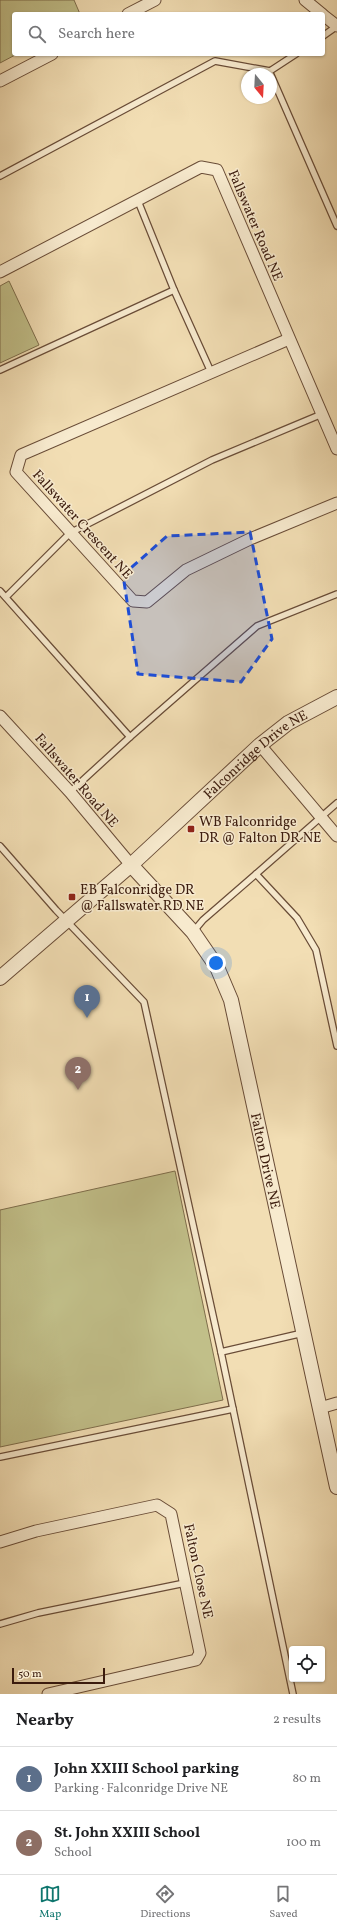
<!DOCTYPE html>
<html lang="en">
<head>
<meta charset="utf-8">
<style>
  body { margin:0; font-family:Vollkorn,serif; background:#f2f2f2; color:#202124 }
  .controls { position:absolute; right:12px; bottom:12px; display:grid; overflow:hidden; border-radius:4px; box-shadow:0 1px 3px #0004 }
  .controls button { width:36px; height:36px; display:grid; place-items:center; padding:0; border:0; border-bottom:1px solid #e0e0e0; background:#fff; color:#202124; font:20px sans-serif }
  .compass { position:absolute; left:241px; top:68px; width:36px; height:36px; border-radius:50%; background:#fff; box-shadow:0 1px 3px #0004; rotate:162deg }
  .scale { position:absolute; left:12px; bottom:10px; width:93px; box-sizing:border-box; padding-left:4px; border:2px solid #3b1b0d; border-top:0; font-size:11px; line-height:14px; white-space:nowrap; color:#3b1b0d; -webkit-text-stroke:3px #f7eace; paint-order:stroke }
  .you { position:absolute; left:216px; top:963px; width:14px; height:14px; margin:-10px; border:3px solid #fff; border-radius:50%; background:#1a73e8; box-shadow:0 0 0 6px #1a73e833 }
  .badge { display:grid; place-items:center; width:26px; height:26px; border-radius:50%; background:#0f766e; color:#fff; font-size:13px; font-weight:700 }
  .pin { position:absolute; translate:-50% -33px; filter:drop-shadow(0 1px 2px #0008) }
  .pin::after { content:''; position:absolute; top:21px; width:14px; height:12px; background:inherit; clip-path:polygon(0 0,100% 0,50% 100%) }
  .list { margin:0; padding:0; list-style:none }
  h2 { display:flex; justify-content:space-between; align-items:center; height:52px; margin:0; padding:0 16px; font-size:17px }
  h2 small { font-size:13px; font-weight:400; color:#757577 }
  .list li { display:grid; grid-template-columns:26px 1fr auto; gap:12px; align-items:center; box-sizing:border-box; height:64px; padding:0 16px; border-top:1px solid #e0e0e0 }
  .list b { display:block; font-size:15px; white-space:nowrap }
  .list p { margin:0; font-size:13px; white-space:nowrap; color:#757577 }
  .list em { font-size:13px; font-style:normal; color:#757577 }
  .icon { flex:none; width:22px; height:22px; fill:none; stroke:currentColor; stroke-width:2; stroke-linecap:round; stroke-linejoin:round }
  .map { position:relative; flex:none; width:337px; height:1694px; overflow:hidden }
  .search { position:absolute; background:#fff; box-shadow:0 1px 3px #0004; left:12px; right:12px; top:12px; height:44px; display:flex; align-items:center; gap:10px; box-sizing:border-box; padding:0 14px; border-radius:4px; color:#757577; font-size:15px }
  .sheet { height:180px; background:#fff }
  nav { display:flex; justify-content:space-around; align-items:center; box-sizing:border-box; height:56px; border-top:1px solid #e0e0e0; background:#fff; font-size:11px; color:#757577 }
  nav a { display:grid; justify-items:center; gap:2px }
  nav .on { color:#0f766e }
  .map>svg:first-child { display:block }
  .green { fill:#c1bf89; stroke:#7e6d4b }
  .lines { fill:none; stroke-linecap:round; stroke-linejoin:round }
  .service-casing { stroke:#694c37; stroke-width:8 }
  .minor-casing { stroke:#694c37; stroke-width:13 }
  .tertiary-casing { stroke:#694c37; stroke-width:16 }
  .service { stroke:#f7eace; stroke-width:5.5 }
  .minor { stroke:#f7eace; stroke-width:11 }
  .tertiary { stroke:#f7eace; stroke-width:14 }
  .marked { fill:#1d4ed8; fill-opacity:0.2; stroke:#1d4ed8; stroke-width:3; stroke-dasharray:8 5; stroke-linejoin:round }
  .poi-dot { fill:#8f2418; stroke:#f7eace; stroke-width:1.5 }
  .labels { text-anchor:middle; stroke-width:3; stroke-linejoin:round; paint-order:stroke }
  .street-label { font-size:14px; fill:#3b1b0d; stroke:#f7eace }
  .poi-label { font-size:14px; fill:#3b1b0d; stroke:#f7eace; text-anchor:start }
</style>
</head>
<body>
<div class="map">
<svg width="337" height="1694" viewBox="0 0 337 1694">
  <rect width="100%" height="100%" fill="#f2deb4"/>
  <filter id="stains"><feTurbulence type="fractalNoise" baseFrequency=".005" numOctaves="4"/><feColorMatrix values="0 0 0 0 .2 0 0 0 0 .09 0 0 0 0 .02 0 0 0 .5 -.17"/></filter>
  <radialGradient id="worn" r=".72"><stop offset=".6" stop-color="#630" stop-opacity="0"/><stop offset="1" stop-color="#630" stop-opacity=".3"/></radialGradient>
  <!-- green -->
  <g class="green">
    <polygon points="0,0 74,0 80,14 14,14 14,54 17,54 0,63"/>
    <polygon points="9,281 39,345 0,363 0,286"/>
    <polygon points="175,1171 223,1400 0,1447 0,1210"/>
  </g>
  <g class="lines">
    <defs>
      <g id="service">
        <polyline points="323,36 337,26"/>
        <polyline points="271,75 337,226"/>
        <polyline points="0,176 215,61 270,71 296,54"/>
        <polyline points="174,290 211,372"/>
        <polyline points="0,370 174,290 138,201"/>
        <polyline points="0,591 130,737"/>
        <polyline points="6,597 70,533 212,460 322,414"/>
        <polyline points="70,792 130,737 257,626 337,594"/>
        <polyline points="337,803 256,874 297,918 316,950 337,1046"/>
        <polyline points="0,846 56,910 144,1002 221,1352 293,1694"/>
        <polyline points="193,932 203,920 256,874"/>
        <polyline points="221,1352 303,1333"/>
        <polyline points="0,1457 233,1409"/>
        <polyline points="0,1624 38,1613 185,1583"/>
      </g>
      <g id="minor">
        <polyline points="305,0 322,14"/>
        <polyline points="128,14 155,0"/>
        <polyline points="323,15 337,26"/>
        <polyline points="0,81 52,54"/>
        <polyline points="0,272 201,167 217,170 337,449"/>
        <polyline points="289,339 21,455 16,472 133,601 147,602 186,570 250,539 337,503"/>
        <polyline points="0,716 70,792 131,865"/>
        <polyline points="260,745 337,836"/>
        <polyline points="320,1408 337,1403"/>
        <polyline points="0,1542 36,1531 157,1505 171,1514 200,1653 196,1660 48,1694"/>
      </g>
      <g id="tertiary">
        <path id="s1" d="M131,865L193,932L217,967L231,1000L337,1487"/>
        <path id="s2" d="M0,978L131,865L260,745L288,723L337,697"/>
      </g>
    </defs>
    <!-- service casing -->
    <use href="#service" class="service-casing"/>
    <!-- minor casing -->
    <use href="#minor" class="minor-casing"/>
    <!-- tertiary casing -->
    <use href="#tertiary" class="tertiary-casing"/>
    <!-- service -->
    <use href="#service" class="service"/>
    <!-- minor -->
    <use href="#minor" class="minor"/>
    <!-- tertiary -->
    <use href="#tertiary" class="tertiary"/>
  </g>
  <!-- marked area -->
  <path class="marked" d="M250,532L272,639L241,682L138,674L123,575L167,536Z"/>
  <!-- markers -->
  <g class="poi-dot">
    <rect x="187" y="825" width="8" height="8" rx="2"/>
    <rect x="68" y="893" width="8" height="8" rx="2"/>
  </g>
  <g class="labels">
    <!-- street labels -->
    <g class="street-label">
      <text transform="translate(256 225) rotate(67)" y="5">Fallswater Road NE</text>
      <text transform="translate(83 524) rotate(48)" y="5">Fallswater Crescent NE</text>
      <text dy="5" stroke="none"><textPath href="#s2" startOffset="340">Falconridge Drive NE</textPath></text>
      <text transform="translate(77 780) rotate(49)" y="5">Fallswater Road NE</text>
      <text dy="5" stroke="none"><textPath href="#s1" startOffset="334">Falton Drive NE</textPath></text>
      <text transform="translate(199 1571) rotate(78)" y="5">Falton Close NE</text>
    </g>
    <!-- poi labels -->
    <g class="poi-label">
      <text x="199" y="826">WB Falconridge<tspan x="199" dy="16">DR @ Falton DR NE</tspan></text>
      <text x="80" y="894">EB Falconridge DR<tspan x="80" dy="16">@ Fallswater RD NE</tspan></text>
    </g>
  </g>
  <rect width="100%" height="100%" filter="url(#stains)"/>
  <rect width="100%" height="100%" fill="url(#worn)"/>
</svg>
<div class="controls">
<button><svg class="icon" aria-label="locate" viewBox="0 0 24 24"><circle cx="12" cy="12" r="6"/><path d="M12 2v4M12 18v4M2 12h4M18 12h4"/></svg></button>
</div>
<svg class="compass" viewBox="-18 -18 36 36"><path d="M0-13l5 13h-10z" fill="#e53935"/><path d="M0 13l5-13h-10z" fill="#757577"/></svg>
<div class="scale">50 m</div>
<div class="you"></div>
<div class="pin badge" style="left:87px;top:1018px;background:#5c6f8a">1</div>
<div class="pin badge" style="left:78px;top:1090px;background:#8d6e63">2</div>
<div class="search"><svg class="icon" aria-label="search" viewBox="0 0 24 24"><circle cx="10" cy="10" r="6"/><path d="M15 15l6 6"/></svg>Search here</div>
</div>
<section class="sheet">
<h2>Nearby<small>2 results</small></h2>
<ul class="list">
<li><span class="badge" style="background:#5c6f8a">1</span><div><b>John XXIII School parking</b><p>Parking · Falconridge Drive NE</p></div><em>80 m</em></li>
<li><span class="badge" style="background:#8d6e63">2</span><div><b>St. John XXIII School</b><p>School</p></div><em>100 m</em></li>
</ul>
</section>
<nav>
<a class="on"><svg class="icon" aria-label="map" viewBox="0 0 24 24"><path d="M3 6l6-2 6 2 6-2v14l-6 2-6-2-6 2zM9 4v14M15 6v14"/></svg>Map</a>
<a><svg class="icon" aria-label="directions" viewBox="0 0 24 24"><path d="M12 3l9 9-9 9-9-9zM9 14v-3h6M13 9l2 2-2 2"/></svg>Directions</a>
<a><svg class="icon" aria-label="saved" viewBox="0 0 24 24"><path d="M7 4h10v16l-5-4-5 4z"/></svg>Saved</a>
</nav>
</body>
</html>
